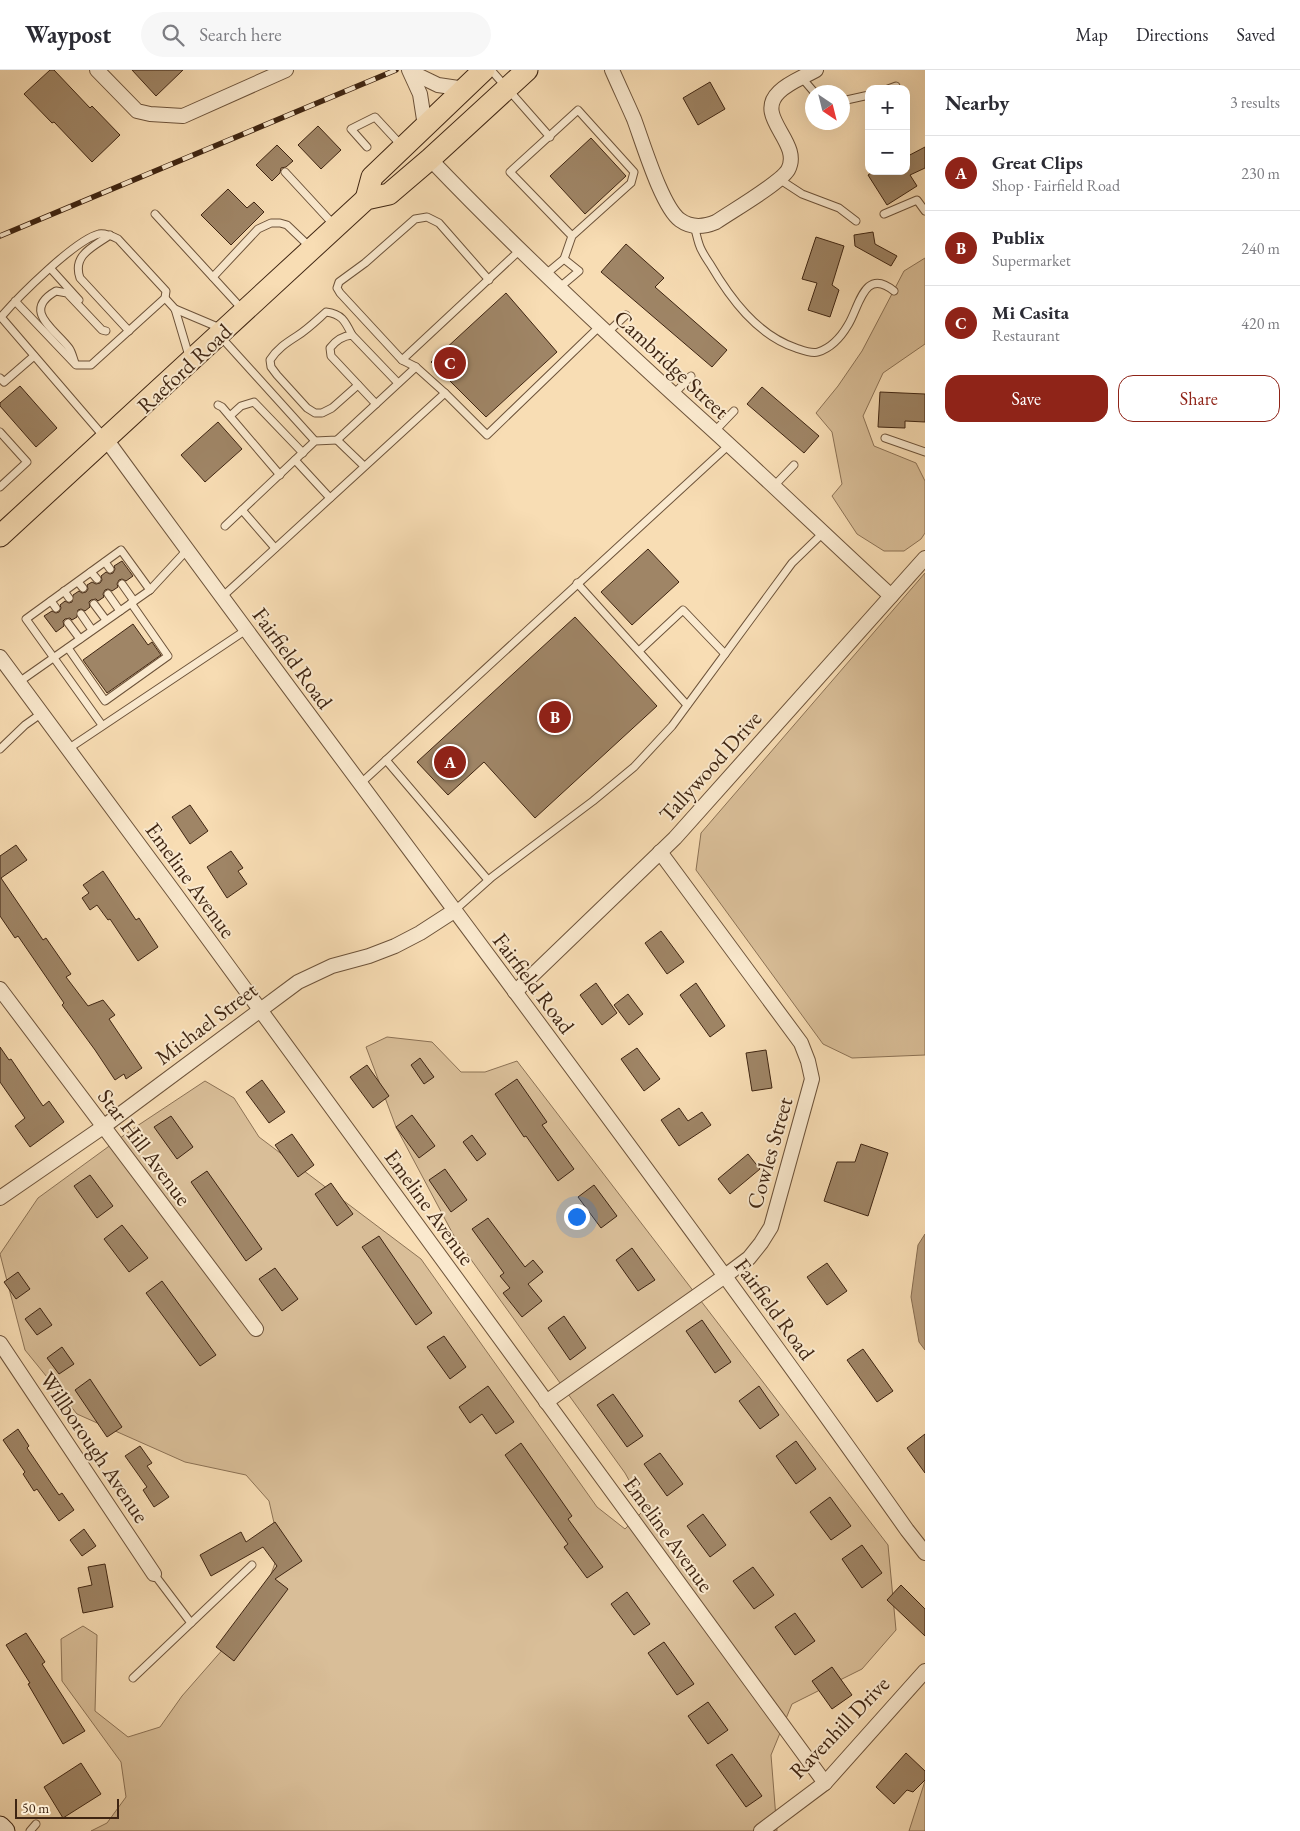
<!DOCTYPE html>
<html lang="en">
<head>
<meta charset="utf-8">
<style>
  body { margin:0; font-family:"EB Garamond",serif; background:#f7f7f7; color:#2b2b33 }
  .controls { position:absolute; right:15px; top:15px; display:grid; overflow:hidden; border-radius:10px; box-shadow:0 5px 20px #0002 }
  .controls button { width:45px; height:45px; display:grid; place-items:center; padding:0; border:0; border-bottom:1px solid #e1e1e2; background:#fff; color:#2b2b33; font:25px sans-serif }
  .compass { position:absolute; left:805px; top:15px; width:45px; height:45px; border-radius:50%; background:#fff; box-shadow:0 5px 20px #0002; rotate:145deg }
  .scale { position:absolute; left:15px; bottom:12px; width:104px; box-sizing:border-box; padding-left:5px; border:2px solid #3f2512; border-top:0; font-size:14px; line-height:18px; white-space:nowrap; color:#3f2512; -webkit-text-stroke:4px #fae9ce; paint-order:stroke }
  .you { position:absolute; left:576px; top:1146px; width:18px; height:18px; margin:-12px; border:4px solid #fff; border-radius:50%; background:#1a73e8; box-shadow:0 0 0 8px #1a73e833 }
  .badge { display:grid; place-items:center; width:32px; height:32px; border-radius:50%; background:#8f2418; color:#fff; font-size:16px; font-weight:700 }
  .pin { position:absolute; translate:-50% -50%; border:2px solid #fff; box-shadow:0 1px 5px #0006 }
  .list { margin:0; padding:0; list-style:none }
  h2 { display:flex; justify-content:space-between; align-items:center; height:65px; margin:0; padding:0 20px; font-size:21px }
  h2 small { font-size:16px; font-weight:400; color:#7c7c81 }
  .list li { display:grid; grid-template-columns:32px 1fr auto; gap:15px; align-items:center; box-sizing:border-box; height:75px; padding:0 20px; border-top:1px solid #e1e1e2 }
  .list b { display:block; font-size:19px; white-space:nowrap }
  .list p { margin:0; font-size:16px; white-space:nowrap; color:#7c7c81 }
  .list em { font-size:16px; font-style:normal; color:#7c7c81 }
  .actions { display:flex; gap:10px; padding:15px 20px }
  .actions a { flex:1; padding:11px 0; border:1px solid #8f2418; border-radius:15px; text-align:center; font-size:18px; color:#8f2418 }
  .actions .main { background:#8f2418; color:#fff }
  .icon { flex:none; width:28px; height:28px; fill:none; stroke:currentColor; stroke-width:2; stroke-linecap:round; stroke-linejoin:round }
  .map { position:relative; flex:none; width:925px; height:1761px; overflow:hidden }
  header { display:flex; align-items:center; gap:30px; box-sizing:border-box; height:70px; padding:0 25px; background:#fff; border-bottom:1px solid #e1e1e2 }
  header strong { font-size:24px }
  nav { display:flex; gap:28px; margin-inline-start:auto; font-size:18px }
  .search { width:350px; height:45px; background:#f7f7f7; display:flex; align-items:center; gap:12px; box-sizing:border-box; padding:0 18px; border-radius:28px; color:#7c7c81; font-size:19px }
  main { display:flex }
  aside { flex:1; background:#fff }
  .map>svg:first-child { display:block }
  .green { fill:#d9be98; stroke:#8c7255 }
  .water { fill:#b99e7d; stroke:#886e52 }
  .building { fill:#9f8566; stroke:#3f2512 }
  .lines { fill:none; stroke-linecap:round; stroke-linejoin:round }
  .lane-casing { stroke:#6d533a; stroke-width:9 }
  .street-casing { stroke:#6d533a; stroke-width:16 }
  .secondary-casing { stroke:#3f2512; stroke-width:21 }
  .primary-casing { stroke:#3f2512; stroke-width:23 }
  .lane { stroke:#fae9ce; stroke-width:7 }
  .street { stroke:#fae9ce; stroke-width:14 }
  .secondary { stroke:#fae9ce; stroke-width:19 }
  .primary { stroke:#f8ddb4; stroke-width:21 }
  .rail-casing { stroke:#3f2512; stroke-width:5.5 }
  .rail { stroke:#fae9ce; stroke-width:4; stroke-dasharray:11; stroke-linecap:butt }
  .labels { text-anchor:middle; stroke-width:4; stroke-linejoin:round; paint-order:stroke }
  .street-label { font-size:22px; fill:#3f2512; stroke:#fae9ce }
</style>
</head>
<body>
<header>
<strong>Waypost</strong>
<div class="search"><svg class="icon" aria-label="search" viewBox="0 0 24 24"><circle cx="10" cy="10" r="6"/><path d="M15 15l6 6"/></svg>Search here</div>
<nav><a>Map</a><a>Directions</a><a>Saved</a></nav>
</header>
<main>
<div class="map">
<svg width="925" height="1761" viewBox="0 0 925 1761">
  <rect width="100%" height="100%" fill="#f8ddb4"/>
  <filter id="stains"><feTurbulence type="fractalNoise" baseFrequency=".004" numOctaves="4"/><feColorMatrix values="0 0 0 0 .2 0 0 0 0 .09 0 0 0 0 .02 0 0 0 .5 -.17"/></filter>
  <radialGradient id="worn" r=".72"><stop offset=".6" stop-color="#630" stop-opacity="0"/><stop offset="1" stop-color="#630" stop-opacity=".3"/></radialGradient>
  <!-- green -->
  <g class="green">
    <polygon points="925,188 925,274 883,303 863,346 874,376 916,393 925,411 925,463 921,469 904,481 884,481 857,464 832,426 842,414 832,362 816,343 838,316 862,281 904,201"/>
    <polygon points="925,503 925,985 852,988 823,974 696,800 701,763"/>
    <polygon points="387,967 432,972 461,1002 485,1002 517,991 888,1475 896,1560 862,1599 792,1634 771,1685 777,1761 91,1761 107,1753 126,1727 121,1692 62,1611 61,1569 83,1556 97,1565 95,1641 128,1667 160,1657 182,1626 259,1538 280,1479 269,1431 246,1405 185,1392 77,1344 25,1280 0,1184 38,1128 134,1058 205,1011 234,1028 259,1067 421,1189 597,1437 625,1459 645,1439 625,1403 454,1166 396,1057 366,977"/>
    <polygon points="925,1711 925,1761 909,1761"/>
  </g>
  <!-- water -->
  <polygon class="water" points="925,1164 925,1280 919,1272 911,1227 918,1175"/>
  <!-- building -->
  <g class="building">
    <polygon points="50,0 54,0 90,38 92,36 120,65 92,92 54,52 52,53 24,24"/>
    <polygon points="132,0 183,0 156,26"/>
    <polygon points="710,12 725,39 698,55 683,28"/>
    <polygon points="318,56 341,80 321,99 298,75"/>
    <polygon points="591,68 626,106 585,144 550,106"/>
    <polygon points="277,75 293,91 286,97 281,98 280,103 272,111 256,95"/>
    <polygon points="925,77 925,98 910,105 917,116 887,135 868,105 874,101 906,101 906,87"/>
    <polygon points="228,119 247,138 254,132 264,142 231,175 201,145"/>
    <polygon points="873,162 875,174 897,186 891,196 855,176 854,165"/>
    <polygon points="816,167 844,176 832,215 839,220 830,247 808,240 817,213 802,209"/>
    <polygon points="626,174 664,208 655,217 727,280 712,297 601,202"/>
    <polygon points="506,223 557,282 486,347 431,292"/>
    <polygon points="20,316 57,358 36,377 0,336 0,333"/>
    <polygon points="762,317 819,366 804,383 747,334"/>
    <polygon points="880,322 925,324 925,352 905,351 905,358 878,357"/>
    <polygon points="218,352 242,379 205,412 181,385"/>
    <polygon points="648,479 679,512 632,555 601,522"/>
    <polygon points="122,491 133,506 126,511 122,509 119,510 117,514 118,517 112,521 108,519 105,520 103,524 104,527 98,531 96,529 91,530 89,532 90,537 85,541 81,539 78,540 77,547 72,550 70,548 65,549 63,551 64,556 56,562 44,546 52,541 56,543 59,542 61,538 60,535 65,531 69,533 72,532 73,525 79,521 82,523 86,522 88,519 87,515 92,512 96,514 100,513 102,510 101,506 106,502 110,504 113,503 115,499 114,496"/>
    <polygon points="575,547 657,636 535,748 484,692 448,725 417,692"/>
    <polygon points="133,554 148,575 152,572 161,585 107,623 83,590"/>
    <polygon points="190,735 208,761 190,774 172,747"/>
    <polygon points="16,775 27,790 1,808 43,870 46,868 71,904 66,907 88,936 103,930 115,945 109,949 142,998 126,1009 124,1004 115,1010 95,980 62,935 64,933 18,866 15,868 0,846 0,786"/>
    <polygon points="231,781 243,798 238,801 247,814 227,828 207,797"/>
    <polygon points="103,801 136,850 139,848 158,877 138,891 110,849 108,850 97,835 90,840 82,828 89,823 83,815"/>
    <polygon points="661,861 684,892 667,904 645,873"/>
    <polygon points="596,913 617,943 602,955 580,925"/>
    <polygon points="696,913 725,956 710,967 680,925"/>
    <polygon points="628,924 643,944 629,955 614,935"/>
    <polygon points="0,977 9,990 11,989 43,1036 49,1031 64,1052 30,1077 15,1056 25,1048 0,1012"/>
    <polygon points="637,978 660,1009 644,1021 621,989"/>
    <polygon points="766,980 772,1018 752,1021 746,983"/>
    <polygon points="420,988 434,1007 424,1014 411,995"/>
    <polygon points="367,995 389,1026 373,1038 350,1007"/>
    <polygon points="517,1009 547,1052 542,1055 574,1099 558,1111 526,1066 524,1067 495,1024"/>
    <polygon points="262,1010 285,1042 269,1053 246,1022"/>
    <polygon points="679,1038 688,1051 702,1042 711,1055 679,1076 661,1050"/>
    <polygon points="412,1045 435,1076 419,1088 396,1057"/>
    <polygon points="171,1046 193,1077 177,1089 154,1057"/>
    <polygon points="292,1064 314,1095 298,1107 275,1075"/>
    <polygon points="472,1065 486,1084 477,1091 463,1072"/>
    <polygon points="861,1074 888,1083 868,1146 824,1131 837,1092 855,1092"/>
    <polygon points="748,1084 760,1099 730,1124 718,1109"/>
    <polygon points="445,1099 467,1130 451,1142 429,1110"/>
    <polygon points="207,1101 262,1179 246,1191 191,1112"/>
    <polygon points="90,1105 113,1136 97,1148 74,1116"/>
    <polygon points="331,1113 353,1144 337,1156 315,1124"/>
    <polygon points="594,1115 617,1146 601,1158 578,1127"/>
    <polygon points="488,1148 525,1197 533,1190 543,1202 528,1214 542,1231 522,1247 503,1223 510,1218 500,1206 504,1203 472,1159"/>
    <polygon points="122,1155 148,1188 129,1202 104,1169"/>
    <polygon points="379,1166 432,1243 416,1255 362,1177"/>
    <polygon points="632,1178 655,1210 638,1221 616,1190"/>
    <polygon points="827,1193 847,1221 827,1235 807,1207"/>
    <polygon points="275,1198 298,1229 282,1241 259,1209"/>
    <polygon points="18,1202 30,1219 16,1229 4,1212"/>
    <polygon points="162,1211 216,1285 200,1296 146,1223"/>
    <polygon points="40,1238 52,1255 37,1265 25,1249"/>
    <polygon points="564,1246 586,1278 570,1290 548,1258"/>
    <polygon points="702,1250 731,1292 715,1303 686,1261"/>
    <polygon points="444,1266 466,1297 450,1309 427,1277"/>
    <polygon points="62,1277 74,1294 59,1304 47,1288"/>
    <polygon points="863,1279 893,1321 877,1332 847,1290"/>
    <polygon points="90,1309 122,1357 107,1367 75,1320"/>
    <polygon points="488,1316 514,1352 496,1364 482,1344 470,1353 459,1337"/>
    <polygon points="759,1316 779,1345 760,1359 739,1331"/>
    <polygon points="613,1324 643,1366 627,1377 597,1335"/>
    <polygon points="18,1359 29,1376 27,1378 59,1425 62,1423 74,1440 59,1451 37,1419 34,1421 23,1404 25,1402 3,1370"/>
    <polygon points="925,1364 925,1403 907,1378"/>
    <polygon points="796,1371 816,1399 796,1414 776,1386"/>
    <polygon points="521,1373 572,1446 568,1449 603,1497 587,1508 564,1477 568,1474 505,1385"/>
    <polygon points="140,1376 152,1393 147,1396 169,1427 154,1437 143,1420 147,1417 125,1386"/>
    <polygon points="660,1383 683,1414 667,1426 644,1394"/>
    <polygon points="830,1427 851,1456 831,1470 810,1442"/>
    <polygon points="703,1444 726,1475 710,1487 687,1456"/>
    <polygon points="275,1452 302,1491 275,1509 288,1519 234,1591 216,1577 277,1496 263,1477 211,1506 200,1485 241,1462 246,1472"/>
    <polygon points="84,1459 96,1476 82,1486 70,1470"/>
    <polygon points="862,1475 882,1503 862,1518 842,1489"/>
    <polygon points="105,1494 113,1537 83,1543 78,1518 92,1515 88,1497"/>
    <polygon points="753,1497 774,1525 754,1539 733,1511"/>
    <polygon points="901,1515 925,1539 925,1566 887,1530"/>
    <polygon points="627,1522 650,1554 634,1565 611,1534"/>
    <polygon points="795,1543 815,1571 795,1585 775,1557"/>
    <polygon points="26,1563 45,1592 42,1594 85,1661 63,1674 28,1614 30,1613 6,1575"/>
    <polygon points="664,1572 694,1614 677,1625 648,1583"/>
    <polygon points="832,1597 852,1625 832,1639 812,1611"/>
    <polygon points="708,1632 728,1660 708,1674 688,1646"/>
    <polygon points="906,1683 925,1701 925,1710 913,1722 907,1720 894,1734 876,1717"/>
    <polygon points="732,1684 762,1726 746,1737 716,1695"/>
    <polygon points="81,1693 101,1724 63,1748 44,1717"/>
  </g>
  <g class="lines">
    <defs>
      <g id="lane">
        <polyline points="491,0 550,67"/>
        <polyline points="802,8 814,22"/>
        <polyline points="888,19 896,16"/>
        <polyline points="842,31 869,25"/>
        <polyline points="367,77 351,59 375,47 401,75"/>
        <polyline points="285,102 334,155"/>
        <polyline points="779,109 802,124 839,138 856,151"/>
        <polyline points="155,144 243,240"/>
        <polyline points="884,144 917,130 925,141"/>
        <path d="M694,156C696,162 697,168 699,174C701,181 706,188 710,194C730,228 757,265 796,278C802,280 811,284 818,282C831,278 841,267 848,255C859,238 864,196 894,221"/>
        <path d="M110,165C93,177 72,185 80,208L129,261"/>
        <polyline points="51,199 79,230"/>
        <polyline points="546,204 564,189 572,166 510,102 578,40 634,102 631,113 572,166"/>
        <polyline points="213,207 258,159 271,153 280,153 287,155 310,177"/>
        <polyline points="560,217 579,201 564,189"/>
        <polyline points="165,228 175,239 189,286"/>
        <path d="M15,231L76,295H91L165,228L166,221L118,169C112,166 105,163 99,164C75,170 18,227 1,247L105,368"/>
        <polyline points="175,239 220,258"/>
        <polyline points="607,263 626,245"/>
        <path d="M352,265C345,251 342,244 326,242C317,250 308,259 297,266C286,273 277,279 270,290L271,297L277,305L307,338L315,343H322L332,338L358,315"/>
        <polyline points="220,266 315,371"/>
        <polyline points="402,290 340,223 337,218 339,212 365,193 415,149 427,147 439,153 489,210"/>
        <path d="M75,293C73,288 72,282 69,278C55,259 21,241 56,221L67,223L102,260L106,261"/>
        <polyline points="0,308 4,312 34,286"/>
        <polyline points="445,323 487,365 600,256"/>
        <polyline points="673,325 691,306"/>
        <path d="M376,334L331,286L330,278C336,270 342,266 352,265L398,313"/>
        <polyline points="218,335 222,337 280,405"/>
        <polyline points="230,346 241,336 254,332 303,383"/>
        <polyline points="0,362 27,392 0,417"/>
        <polyline points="714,362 734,341"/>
        <polyline points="885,368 925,382"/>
        <polyline points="337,370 364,396"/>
        <polyline points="295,390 330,428"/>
        <polyline points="773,417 794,395"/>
        <polyline points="242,440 275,478"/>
        <polyline points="225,456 315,371 337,370 416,297 402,290 520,180"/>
        <polyline points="105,492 110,499"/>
        <polyline points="91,502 97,509"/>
        <polyline points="78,512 83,518"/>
        <polyline points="577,513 687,635"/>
        <polyline points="122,514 134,531"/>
        <polyline points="64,521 69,528"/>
        <polyline points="108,524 120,541"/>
        <polyline points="222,527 445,323 416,297"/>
        <polyline points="51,531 56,538"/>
        <polyline points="94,534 106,550"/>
        <polyline points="81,544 92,560"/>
        <polyline points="68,553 80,569"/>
        <polyline points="68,578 105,631 168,586 131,533"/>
        <polyline points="639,581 683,540 725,584"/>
        <polyline points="19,612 150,520 187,480"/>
        <polyline points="102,655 26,549 121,480 150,520"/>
        <polyline points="0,679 25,655 42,643"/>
        <polyline points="68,679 246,560"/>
        <polyline points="386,690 488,810"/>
        <polyline points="360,714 729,375"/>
        <polyline points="454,841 492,807 593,731 634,697 672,656 792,493 823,463"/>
        <polyline points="154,1504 191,1553"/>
        <polyline points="133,1608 252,1495"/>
        <polyline points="30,1761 36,1754"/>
      </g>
      <g id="street">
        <polyline points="97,0 137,41 150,44 183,46 286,0"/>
        <polyline points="409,0 420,24 425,56"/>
        <path d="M612,0C619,16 627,33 634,49C643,73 662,137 680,150C691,158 704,157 716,152C732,141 779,114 788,100C803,72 753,47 779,22C789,12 804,7 816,0"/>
        <polyline points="411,2 438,15 465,19"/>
        <path d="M430,89C517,180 609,266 703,351C766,408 828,468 891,526"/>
        <path d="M106,369C372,734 647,1091 907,1460L925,1483"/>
        <polyline points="0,587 174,822 825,1713"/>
        <polyline points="0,919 256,1259"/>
        <polyline points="515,922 675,768 925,488"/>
        <polyline points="0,1128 103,1057 298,912 332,896 369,886 395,876 420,863 454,841"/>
        <polyline points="0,1273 154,1504"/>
        <polyline points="546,1332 725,1206 749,1188 761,1173 771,1157 812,1009 808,991 801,973 660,782"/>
        <polyline points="761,1761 825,1713 925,1601"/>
      </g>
      <polyline id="secondary" points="0,1756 5,1761"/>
      <g id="primary">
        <polyline points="366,129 372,107 484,0"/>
        <polyline points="0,466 366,129 389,124 430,89 527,0"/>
      </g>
    </defs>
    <!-- lane casing -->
    <use href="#lane" class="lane-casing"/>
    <!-- street casing -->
    <use href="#street" class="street-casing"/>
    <!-- secondary casing -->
    <use href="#secondary" class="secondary-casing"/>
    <!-- primary casing -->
    <use href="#primary" class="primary-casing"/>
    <!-- lane -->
    <use href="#lane" class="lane"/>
    <!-- street -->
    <use href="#street" class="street"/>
    <!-- secondary -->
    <use href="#secondary" class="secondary"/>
    <!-- primary -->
    <use href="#primary" class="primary"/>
    <defs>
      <polyline id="rail" points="0,166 396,0"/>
    </defs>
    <!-- rail casing -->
    <use href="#rail" class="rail-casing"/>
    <!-- rail -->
    <use href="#rail" class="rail"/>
  </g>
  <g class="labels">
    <!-- street labels -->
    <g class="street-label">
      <text transform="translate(672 294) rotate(43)" y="8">Cambridge Street</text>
      <text transform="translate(184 298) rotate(-43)" y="8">Raeford Road</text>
      <text transform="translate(293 588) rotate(54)" y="8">Fairfield Road</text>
      <text transform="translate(710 696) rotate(-48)" y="8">Tallywood Drive</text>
      <text transform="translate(191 810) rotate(54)" y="8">Emeline Avenue</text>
      <text transform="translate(534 913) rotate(53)" y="8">Fairfield Road</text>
      <text transform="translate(206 953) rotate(-37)" y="8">Michael Street</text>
      <text transform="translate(145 1077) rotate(53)" y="8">Star Hill Avenue</text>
      <text transform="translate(769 1083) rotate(-74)" y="8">Cowles Street</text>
      <text transform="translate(430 1137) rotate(54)" y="8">Emeline Avenue</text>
      <text transform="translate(775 1239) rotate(54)" y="8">Fairfield Road</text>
      <text transform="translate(95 1377) rotate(56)" y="8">Willborough Avenue</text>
      <text transform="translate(669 1464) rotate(54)" y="8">Emeline Avenue</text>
      <text transform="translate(839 1657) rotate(-46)" y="8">Ravenhill Drive</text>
    </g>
  </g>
  <rect width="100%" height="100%" filter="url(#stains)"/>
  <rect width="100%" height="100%" fill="url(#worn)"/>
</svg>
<div class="controls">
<button>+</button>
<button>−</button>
</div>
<svg class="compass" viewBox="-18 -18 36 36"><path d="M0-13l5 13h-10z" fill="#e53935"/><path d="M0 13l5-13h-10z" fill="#7c7c81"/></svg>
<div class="scale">50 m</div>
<div class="you"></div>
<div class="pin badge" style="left:450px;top:692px">A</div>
<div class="pin badge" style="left:555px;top:647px">B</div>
<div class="pin badge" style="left:450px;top:293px">C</div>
</div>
<aside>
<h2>Nearby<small>3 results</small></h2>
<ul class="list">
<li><span class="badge">A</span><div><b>Great Clips</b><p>Shop · Fairfield Road</p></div><em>230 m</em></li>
<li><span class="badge">B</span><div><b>Publix</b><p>Supermarket</p></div><em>240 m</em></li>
<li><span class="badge">C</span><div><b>Mi Casita</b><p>Restaurant</p></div><em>420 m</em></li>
</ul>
<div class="actions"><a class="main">Save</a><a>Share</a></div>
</aside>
</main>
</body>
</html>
